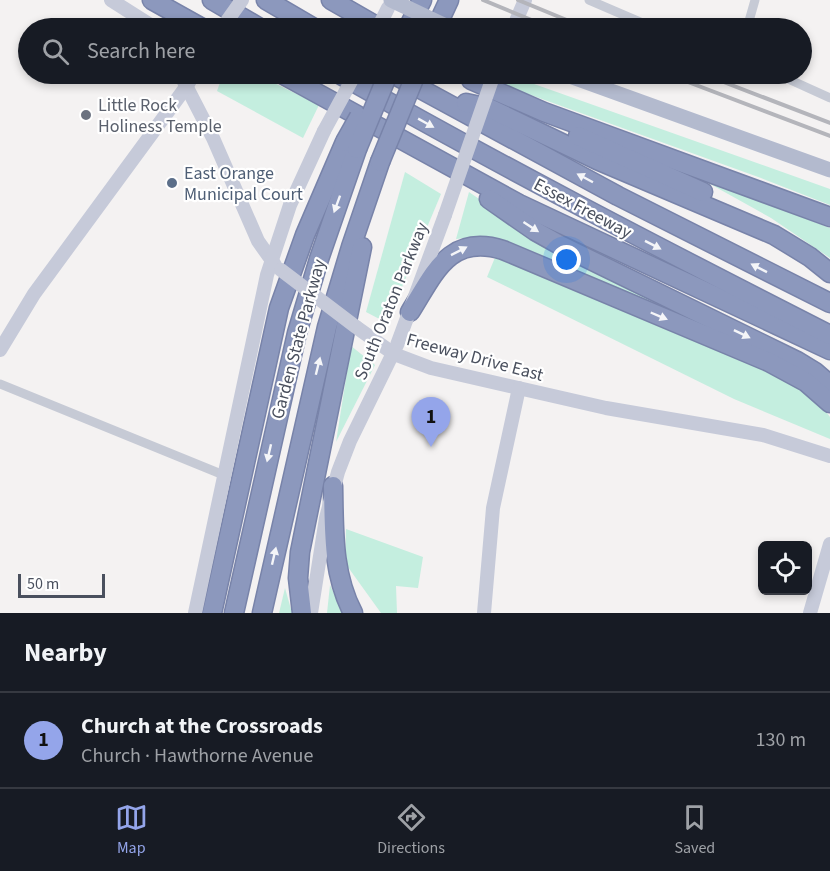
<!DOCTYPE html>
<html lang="en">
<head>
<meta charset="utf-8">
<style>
  body { margin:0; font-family:"Source Sans 3",sans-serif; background:#20242c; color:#f1f3f6 }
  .controls { position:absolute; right:18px; bottom:18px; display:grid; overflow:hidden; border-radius:9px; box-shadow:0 3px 9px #0003 }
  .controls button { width:54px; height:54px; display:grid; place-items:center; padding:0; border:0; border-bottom:2px solid #363941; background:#171b24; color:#f1f3f6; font:30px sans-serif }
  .scale { position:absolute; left:18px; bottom:15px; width:87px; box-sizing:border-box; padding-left:6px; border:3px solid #4a505e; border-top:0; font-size:16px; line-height:21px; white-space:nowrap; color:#4a505e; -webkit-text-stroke:4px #fff; paint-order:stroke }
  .you { position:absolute; left:567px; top:260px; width:21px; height:21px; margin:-15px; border:4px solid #fff; border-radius:50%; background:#1a73e8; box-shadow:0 0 0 9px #1a73e833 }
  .badge { display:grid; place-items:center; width:39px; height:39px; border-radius:50%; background:#94a5ea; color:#111; font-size:20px; font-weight:700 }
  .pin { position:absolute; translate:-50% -50px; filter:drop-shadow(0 2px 3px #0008) }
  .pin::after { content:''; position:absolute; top:32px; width:21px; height:18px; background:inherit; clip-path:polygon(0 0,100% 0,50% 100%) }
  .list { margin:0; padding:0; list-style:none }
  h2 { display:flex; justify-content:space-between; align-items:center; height:78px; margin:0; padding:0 24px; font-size:26px }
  h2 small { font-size:20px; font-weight:400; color:#9ea1a6 }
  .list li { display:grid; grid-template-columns:39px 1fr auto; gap:18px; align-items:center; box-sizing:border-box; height:96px; padding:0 24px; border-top:2px solid #363941 }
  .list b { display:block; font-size:22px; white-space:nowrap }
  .list p { margin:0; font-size:20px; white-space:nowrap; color:#9ea1a6 }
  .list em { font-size:20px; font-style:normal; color:#9ea1a6 }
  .icon { flex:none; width:33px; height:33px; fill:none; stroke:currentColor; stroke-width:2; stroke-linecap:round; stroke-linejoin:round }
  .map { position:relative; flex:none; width:830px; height:613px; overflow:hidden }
  .search { position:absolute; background:#171b24; box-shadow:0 3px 9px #0003; left:18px; right:18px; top:18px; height:66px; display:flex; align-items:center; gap:15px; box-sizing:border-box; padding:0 21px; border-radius:33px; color:#9ea1a6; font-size:22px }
  .sheet { height:174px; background:#171b24 }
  nav { display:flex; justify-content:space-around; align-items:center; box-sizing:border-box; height:84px; border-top:2px solid #363941; background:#171b24; font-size:16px; color:#9ea1a6 }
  nav a { display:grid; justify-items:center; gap:3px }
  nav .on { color:#94a5ea }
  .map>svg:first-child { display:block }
  .green { fill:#c4eedf }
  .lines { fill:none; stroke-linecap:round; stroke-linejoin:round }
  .highway-casing { stroke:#7883a9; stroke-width:21 }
  .street { stroke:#c6cad5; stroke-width:9 }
  .secondary { stroke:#c6cad9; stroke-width:14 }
  .primary { stroke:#b3bace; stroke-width:15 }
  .highway { stroke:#8c98bd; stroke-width:18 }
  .rail { stroke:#b4b5bb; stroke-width:4 }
  .highway-bridge-casing { stroke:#7883a9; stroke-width:21; stroke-linecap:butt }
  .secondary-bridge { stroke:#c6cad9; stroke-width:14 }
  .primary-bridge { stroke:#b3bace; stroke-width:15 }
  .highway-bridge { stroke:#8c98bd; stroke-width:18 }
  .oneway { fill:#f4f5f8 }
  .worship-dot { fill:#6b7280; stroke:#fff; stroke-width:2 }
  .service-dot { fill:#5c6f8a; stroke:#fff; stroke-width:2 }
  .labels { text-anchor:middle; stroke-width:4.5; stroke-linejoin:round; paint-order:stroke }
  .worship-label { font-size:18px; fill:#5b616d; stroke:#fff; text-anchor:start }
  .service-label { font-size:18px; fill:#4e5e75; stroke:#fff; text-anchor:start }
  .street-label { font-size:18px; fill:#4a505e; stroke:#fff }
</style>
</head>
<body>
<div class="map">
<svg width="830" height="613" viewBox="0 0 830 613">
  <rect width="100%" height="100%" fill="#f4f2f2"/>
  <!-- green -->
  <g class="green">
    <polygon points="223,74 256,74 319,105 303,138 217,91"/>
    <polygon points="506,74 830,189 830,205 761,178 506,86"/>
    <polygon points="405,172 441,194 387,323 366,312"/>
    <polygon points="694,175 830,228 830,258 771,218"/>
    <polygon points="469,192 511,221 657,304 486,236 456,239"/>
    <polygon points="496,255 784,378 814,396 830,417 830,439 734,399 487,277"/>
    <polygon points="351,346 375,365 336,442"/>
    <polygon points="346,529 423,557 418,588 396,586 397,613 381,613 345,563"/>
    <polygon points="330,585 343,613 327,613"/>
    <polygon points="285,588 292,613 279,613"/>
  </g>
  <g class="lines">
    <defs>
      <g id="highway">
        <polyline points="152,0 202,28"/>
        <polyline points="212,0 260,28"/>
        <polyline points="266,0 314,28"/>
        <polyline points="331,0 380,28"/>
        <polyline points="408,28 422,0"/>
        <polyline points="436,28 449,0"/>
        <polyline points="282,74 519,204 830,350"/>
        <path d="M339,74C500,166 665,251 830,335"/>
        <polyline points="393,74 618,196 830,303"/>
        <polyline points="471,80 544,112 830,217"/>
        <polyline points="466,103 489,108 597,160 774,235 810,257 830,273"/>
        <polyline points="578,136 703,192"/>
        <polyline points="489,199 535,231 560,245 797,361 815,372 830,385"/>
        <path d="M410,312C434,274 449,233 503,250L769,362L806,382L830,403"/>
        <path d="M333,486C334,530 332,573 353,613"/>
        <polyline points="212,613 279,308 305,235 345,142"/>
        <polyline points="234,613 297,333 319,259 357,149"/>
        <polyline points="262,613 327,327 351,247 380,162"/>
        <polyline points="302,613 298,578 300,552 362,247"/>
      </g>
    </defs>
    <!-- highway casing -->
    <use href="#highway" class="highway-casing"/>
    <!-- street -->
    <g class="street">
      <polyline points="589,0 654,28"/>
      <polyline points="747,28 755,0"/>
      <polyline points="770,74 786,78 830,98"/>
      <polyline points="0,384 226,476"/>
    </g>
    <!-- secondary -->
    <g class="secondary">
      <polyline points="111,0 155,28"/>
      <polyline points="513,28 525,0"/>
      <polyline points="180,74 213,138 258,241 275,265"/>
      <polyline points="356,327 394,354 431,368 606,408 763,435 830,456"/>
      <polyline points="0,350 34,294 186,87 194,74"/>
      <polyline points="195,613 267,275 290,205 324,131"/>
      <polyline points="311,613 326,518 338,472 350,441 397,345 445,215"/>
      <polyline points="484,613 493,508 519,388"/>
      <polyline points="810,613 830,544"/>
    </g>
    <!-- primary -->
    <polyline class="primary" points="564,74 830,170"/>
    <!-- highway -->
    <use href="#highway" class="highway"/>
    <!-- rail -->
    <g class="rail">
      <polyline points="483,0 551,28"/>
      <polyline points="518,0 586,28"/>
      <polyline points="667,74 830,136"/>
      <polyline points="703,74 830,123"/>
    </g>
    <defs>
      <g id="highway-bridge">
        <polyline points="345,142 359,117"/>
        <polyline points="357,149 388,74"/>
        <polyline points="380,162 416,74"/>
      </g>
    </defs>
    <!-- highway-bridge casing -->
    <use href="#highway-bridge" class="highway-bridge-casing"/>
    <!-- secondary-bridge -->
    <g class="secondary-bridge">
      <polyline points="222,28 242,0"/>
      <polyline points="378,28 388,8"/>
      <polyline points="324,131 355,74"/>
      <polyline points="445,215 494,74"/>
      <polyline points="281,270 356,327"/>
    </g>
    <!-- primary-bridge -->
    <polyline class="primary-bridge" points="391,0 450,28"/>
    <!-- highway-bridge -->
    <use href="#highway-bridge" class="highway-bridge"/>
  </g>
  <!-- one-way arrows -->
  <defs><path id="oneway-solid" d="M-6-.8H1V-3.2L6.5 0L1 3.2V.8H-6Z" transform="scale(1.5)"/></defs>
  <g class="oneway">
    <use href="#oneway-solid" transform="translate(426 123) rotate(29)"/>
    <use href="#oneway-solid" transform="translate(585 178) rotate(-152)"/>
    <use href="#oneway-solid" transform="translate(337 204) rotate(110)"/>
    <use href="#oneway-solid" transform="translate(531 227) rotate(33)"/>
    <use href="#oneway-solid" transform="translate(653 245) rotate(27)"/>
    <use href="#oneway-solid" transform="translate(459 251) rotate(-27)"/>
    <use href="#oneway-solid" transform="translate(759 268) rotate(-153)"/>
    <use href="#oneway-solid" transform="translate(659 316) rotate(23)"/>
    <use href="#oneway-solid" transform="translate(742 334) rotate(26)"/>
    <use href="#oneway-solid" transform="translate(318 366) rotate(-76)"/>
    <use href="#oneway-solid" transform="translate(269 453) rotate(103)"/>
    <use href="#oneway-solid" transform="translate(274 556) rotate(-77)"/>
  </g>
  <!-- markers -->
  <circle class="worship-dot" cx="86" cy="115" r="6"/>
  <circle class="service-dot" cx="172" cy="183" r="6"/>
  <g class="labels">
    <!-- worship labels -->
    <g class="worship-label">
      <text x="98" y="111">Little Rock<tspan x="98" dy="21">Holiness Temple</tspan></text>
    </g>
    <!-- service labels -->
    <g class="service-label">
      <text x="184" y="179">East Orange<tspan x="184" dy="21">Municipal Court</tspan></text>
    </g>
    <!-- street labels -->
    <g class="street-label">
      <text transform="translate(583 208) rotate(28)" y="6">Essex Freeway</text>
      <text transform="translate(391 301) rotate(-68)" y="6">South Oraton Parkway</text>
      <text transform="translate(298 339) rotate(-75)" y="6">Garden State Parkway</text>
      <text transform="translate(475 357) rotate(15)" y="6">Freeway Drive East</text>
    </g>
  </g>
</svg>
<div class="controls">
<button><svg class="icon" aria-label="locate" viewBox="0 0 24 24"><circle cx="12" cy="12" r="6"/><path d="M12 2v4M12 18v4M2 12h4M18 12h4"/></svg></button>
</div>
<div class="scale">50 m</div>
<div class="you"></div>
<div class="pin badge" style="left:431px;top:447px">1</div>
<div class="search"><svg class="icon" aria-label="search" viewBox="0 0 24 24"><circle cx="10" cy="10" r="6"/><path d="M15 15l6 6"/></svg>Search here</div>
</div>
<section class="sheet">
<h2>Nearby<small></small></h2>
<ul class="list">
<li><span class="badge">1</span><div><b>Church at the Crossroads</b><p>Church · Hawthorne Avenue</p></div><em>130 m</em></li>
</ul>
</section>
<nav>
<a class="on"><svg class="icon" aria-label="map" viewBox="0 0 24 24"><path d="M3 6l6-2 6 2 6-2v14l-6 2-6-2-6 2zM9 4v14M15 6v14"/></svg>Map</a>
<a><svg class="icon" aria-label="directions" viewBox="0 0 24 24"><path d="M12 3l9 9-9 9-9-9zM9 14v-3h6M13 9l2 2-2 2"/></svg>Directions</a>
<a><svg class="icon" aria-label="saved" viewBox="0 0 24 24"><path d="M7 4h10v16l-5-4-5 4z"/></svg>Saved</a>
</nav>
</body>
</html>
